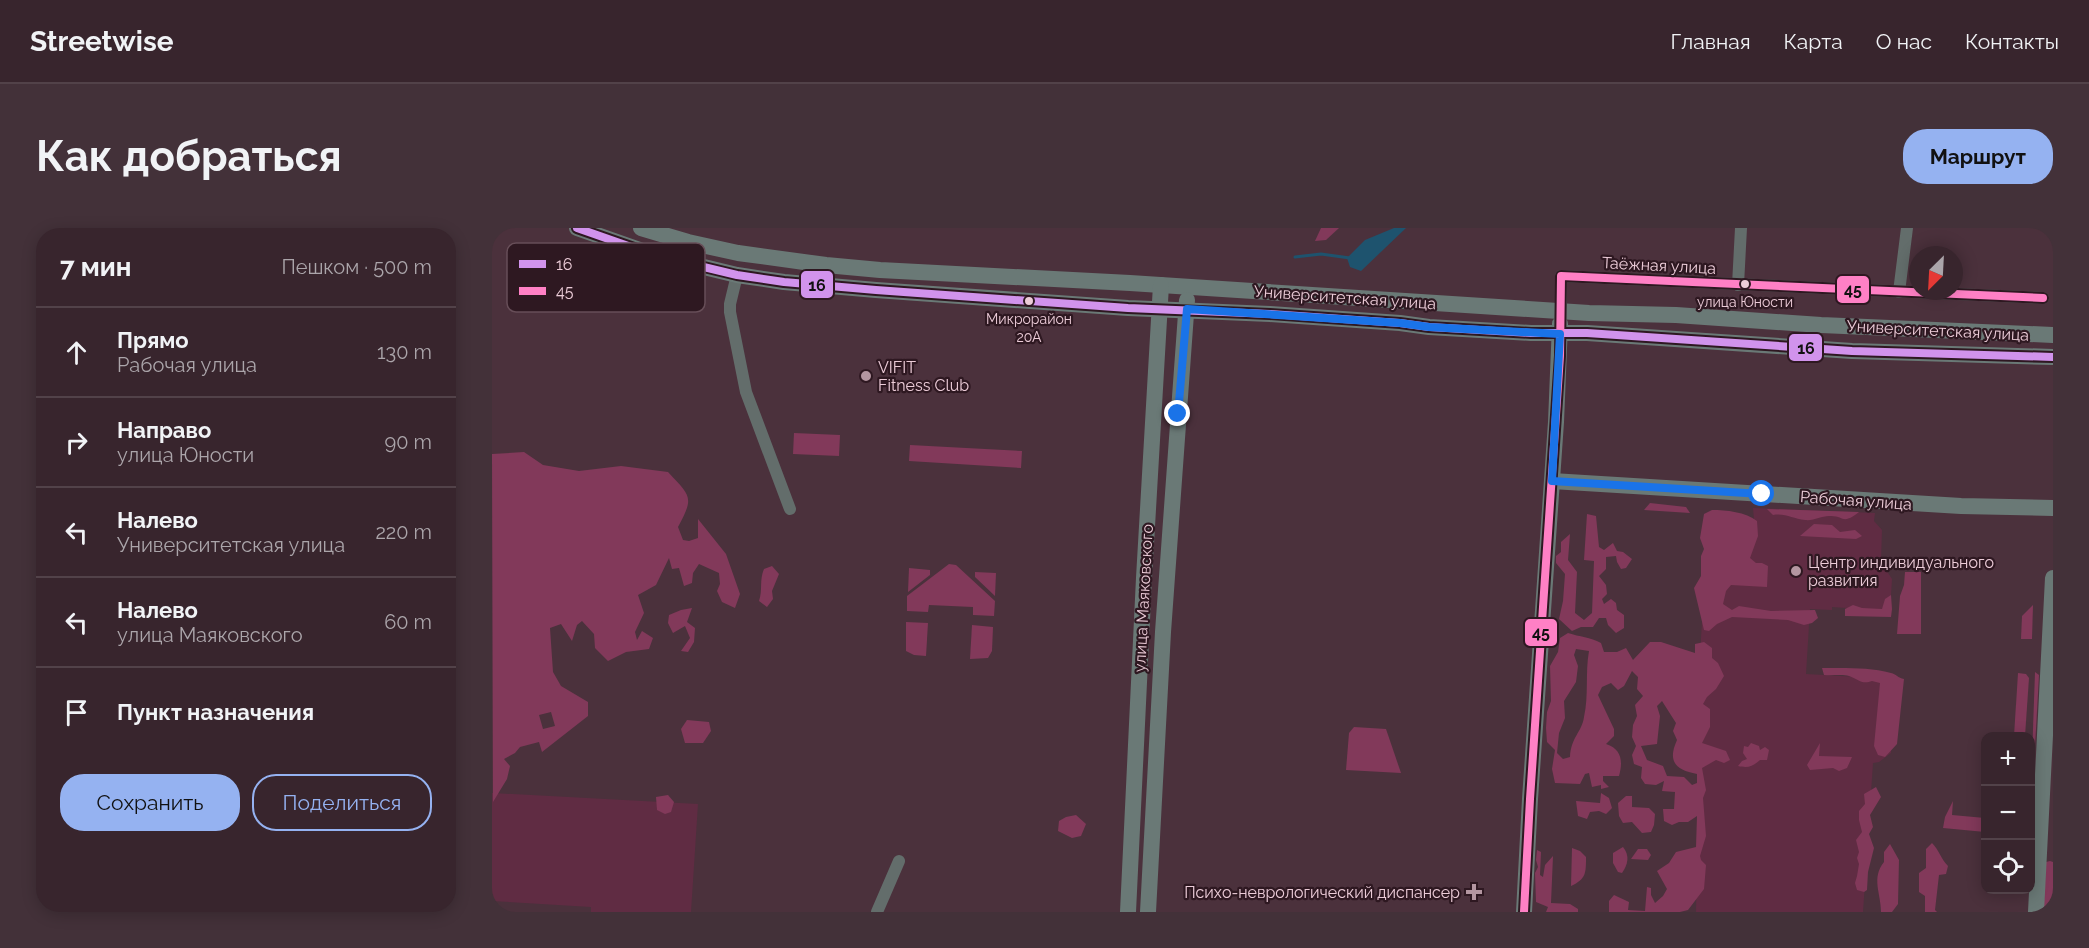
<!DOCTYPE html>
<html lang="ru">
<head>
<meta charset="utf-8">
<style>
  body { margin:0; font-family:Raleway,sans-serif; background:#433139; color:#f1f3f6 }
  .controls { position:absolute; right:18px; bottom:18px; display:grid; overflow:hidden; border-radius:12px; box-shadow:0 3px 15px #0003 }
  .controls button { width:54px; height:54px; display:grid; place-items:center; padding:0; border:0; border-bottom:2px solid #524249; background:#38252d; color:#f1f3f6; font:30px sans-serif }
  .compass { position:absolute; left:1417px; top:18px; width:54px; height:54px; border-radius:50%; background:#38252d; box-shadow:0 3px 15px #0003; rotate:204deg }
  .stop { position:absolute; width:18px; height:18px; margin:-14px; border:4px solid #1a73e8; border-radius:50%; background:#fff }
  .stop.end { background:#1a73e8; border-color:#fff; box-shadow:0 2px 6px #0008 }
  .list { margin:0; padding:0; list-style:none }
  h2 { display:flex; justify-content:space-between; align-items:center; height:78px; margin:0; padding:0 24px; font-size:26px }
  h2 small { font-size:20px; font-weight:400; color:#aba5aa }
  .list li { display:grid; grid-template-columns:39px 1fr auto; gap:18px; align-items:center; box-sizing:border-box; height:90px; padding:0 24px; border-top:2px solid #524249 }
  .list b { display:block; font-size:22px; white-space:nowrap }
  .list p { margin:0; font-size:20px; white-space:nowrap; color:#aba5aa }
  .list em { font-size:20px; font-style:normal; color:#aba5aa }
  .actions { display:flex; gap:12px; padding:18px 24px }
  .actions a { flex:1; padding:14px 0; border:2px solid #95b2f1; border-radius:24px; text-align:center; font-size:21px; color:#95b2f1 }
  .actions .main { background:#95b2f1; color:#111 }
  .icon { flex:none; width:33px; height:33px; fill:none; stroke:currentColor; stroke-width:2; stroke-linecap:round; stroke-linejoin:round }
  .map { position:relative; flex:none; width:1561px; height:684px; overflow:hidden; border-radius:24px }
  header { display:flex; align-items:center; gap:36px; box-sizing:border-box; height:84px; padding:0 30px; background:#38252d; border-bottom:2px solid #524249 }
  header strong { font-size:28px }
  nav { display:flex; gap:33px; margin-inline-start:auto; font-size:21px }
  .intro { display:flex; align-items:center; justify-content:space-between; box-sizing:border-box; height:144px; padding:0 36px }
  h1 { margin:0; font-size:42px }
  .button { padding:15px 27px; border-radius:24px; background:#95b2f1; color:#111; font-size:21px; font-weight:700 }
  main { display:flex; gap:36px; padding:0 36px }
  aside { flex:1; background:#38252d; border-radius:24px; box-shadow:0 3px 15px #0003 }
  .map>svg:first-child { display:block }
  .built { fill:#602c43 }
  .green { fill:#82395a; fill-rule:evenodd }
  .water { fill:#1e536e }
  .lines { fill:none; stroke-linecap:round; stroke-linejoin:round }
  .stream { stroke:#1e536e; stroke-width:3 }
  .street { stroke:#636d6b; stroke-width:12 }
  .secondary { stroke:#6a7976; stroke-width:16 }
  .bus-1-casing { stroke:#2e1821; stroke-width:12 }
  .bus-2-casing { stroke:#2e1821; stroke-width:12 }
  .bus-1 { stroke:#d193ec; stroke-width:8 }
  .bus-2 { stroke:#ff80c5; stroke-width:8 }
  .route { stroke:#1a73e8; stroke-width:8 }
  .bus-dot { fill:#ecccd8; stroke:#2e1821; stroke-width:2 }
  .poi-dot { fill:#b496a1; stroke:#2e1821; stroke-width:2 }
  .labels { text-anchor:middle; stroke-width:4.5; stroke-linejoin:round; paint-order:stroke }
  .bus-label { font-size:14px; fill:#ecccd8; stroke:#2e1821 }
  .street-label { font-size:16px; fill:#ecccd8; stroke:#2e1821 }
  .poi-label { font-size:16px; fill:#ecccd8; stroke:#2e1821; text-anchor:start }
  .key { fill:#2e1821; stroke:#674e58; stroke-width:1.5 }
  .key-label { font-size:16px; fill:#ecccd8 }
  .line-badge { stroke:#2e1821; stroke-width:2 }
  .pale-badge-label { font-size:16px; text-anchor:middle; font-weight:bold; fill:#111 }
</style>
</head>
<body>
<header>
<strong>Streetwise</strong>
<nav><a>Главная</a><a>Карта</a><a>О нас</a><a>Контакты</a></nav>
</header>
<div class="intro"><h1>Как добраться</h1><a class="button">Маршрут</a></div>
<main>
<aside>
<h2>7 мин<small>Пешком · 500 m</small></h2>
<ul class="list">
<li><svg class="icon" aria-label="ahead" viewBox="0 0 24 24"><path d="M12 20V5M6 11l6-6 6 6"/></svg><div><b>Прямо</b><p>Рабочая улица</p></div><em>130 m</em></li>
<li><svg class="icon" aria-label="right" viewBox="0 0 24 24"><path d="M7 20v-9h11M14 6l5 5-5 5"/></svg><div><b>Направо</b><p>улица Юности</p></div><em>90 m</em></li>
<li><svg class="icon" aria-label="left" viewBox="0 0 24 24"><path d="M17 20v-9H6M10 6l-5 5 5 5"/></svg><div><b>Налево</b><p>Университетская улица</p></div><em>220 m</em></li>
<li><svg class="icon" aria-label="left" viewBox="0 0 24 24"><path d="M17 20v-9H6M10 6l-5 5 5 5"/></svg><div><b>Налево</b><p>улица Маяковского</p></div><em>60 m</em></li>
<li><svg class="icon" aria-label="arrive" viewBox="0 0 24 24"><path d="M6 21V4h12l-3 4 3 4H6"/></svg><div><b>Пункт назначения</b></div></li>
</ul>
<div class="actions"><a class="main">Сохранить</a><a>Поделиться</a></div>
</aside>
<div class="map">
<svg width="1561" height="684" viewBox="0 0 1561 684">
  <rect width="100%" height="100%" fill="#4b313c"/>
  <!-- built -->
  <g class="built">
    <polygon points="1261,280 1383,285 1382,293 1390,302 1389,334 1400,351 1398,383 1340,379 1340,382 1318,381 1314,446 1402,451 1399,525 1387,534 1381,535 1371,684 1204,684 1209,410 1216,291 1262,292"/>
    <polygon points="0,565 206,576 199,684 99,684 99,679 0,673"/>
  </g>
  <!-- green -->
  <g class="green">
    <polygon points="829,0 847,0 834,12 823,13"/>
    <polygon points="302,205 348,207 347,228 301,226"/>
    <polygon points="418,217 530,223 529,240 417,233"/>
    <path d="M32,224L51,237L87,243L129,238L176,244C198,268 203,268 186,299L191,312L197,313L206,310V291L234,326L248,366L243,380L230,374L225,363L228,356L227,345L207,336L201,345L200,355L192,358L187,340L180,341L177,330L164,357L146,367L152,385L143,404L145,412L150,403L161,410L157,421L134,424L116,433L103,420L102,406L90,393L85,397L80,413L69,396L58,400L61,444L69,458L96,474V488L50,524L47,514L28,519L23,525L12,531L18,538L15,551L1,574L0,226ZM59,484L63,498L51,501L47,487Z"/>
    <polygon points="1158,275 1194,279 1198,285 1152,282"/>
    <path d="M1275,281L1367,284C1349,298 1353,287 1337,288C1329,288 1322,293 1313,292C1301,291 1294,285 1281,287Z"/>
    <path d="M1220,282C1234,282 1254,284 1265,293L1266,308L1258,330L1264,335H1270L1276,338L1275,359L1239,357L1234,363L1231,376L1240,382L1247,378L1279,383L1323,382L1326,390L1320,395L1312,397L1296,392L1240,389L1225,396L1217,403L1212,402L1202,360L1209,348V328L1212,321L1208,310L1212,286Z"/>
    <polygon points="1095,286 1104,288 1107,319 1112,322 1121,315 1125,323 1131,324 1140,331 1134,340 1129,341 1125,334 1124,328 1114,329 1114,341 1107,348 1114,357 1115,366 1110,371 1112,376 1119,371 1124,375 1125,382 1132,387 1132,400 1124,405 1116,397 1114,390 1107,390 1101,399 1089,399 1080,403 1067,391 1071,373 1073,346 1064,335 1064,328 1069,324 1069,314 1078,306 1076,332 1085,344 1083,385 1092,392 1100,385 1102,333 1092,332"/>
    <polygon points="1322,296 1340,297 1348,304 1363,302 1370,308 1364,311 1308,308"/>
    <polygon points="457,336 464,337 503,373 502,388 481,387 481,379 437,377 436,384 415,383 415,368"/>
    <path d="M280,338L287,346L280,363L281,371L275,379L267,373C271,361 267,353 272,341Z"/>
    <polygon points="417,340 438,342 438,347 416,364"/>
    <polygon points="483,344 504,345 503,368 483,349"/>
    <polygon points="1413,344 1429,344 1429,406 1405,406 1408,368 1412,357"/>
    <polygon points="1399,367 1400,381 1399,389 1353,388 1353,381 1361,377 1370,380 1390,381 1393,371"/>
    <polygon points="1541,377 1540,411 1529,411 1530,388"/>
    <polygon points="200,380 195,394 203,400 202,414 196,424 189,423 198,410 193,398 181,405 176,395 177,387 189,382"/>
    <polygon points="414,394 436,395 434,428 422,427 414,423"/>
    <polygon points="480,397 501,399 500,423 496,430 478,431"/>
    <path d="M1076,405C1088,409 1098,409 1109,415L1112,424H1125L1134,420L1141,432L1158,414H1169L1203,425V416L1212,414L1220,420V430L1226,435L1232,448L1224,461L1215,469L1211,476L1218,481V499L1210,515L1234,523L1238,532L1232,535L1224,532L1210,540L1214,562L1211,570L1214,608L1208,628L1209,632L1214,637L1212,661L1196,682L1188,684H1117V673L1122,667L1137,674L1136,682L1153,683L1155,659L1159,660V667L1163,675L1171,668L1175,661L1165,643L1177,635L1184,624L1204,619L1205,588L1196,594H1187L1180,597L1172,593L1171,581H1182L1183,564L1170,563L1172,553L1164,557L1153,556L1149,550L1150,539L1142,536L1140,527L1144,518L1140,509L1141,497L1145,488L1143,477L1151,468L1145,461L1146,449L1140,443L1132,458L1126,462L1119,455L1110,459L1106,467L1122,501V508L1114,516C1130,521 1131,534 1127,548H1111V553L1117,559L1109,561V557L1100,559L1097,545L1093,546L1088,556L1063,555L1060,541L1063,522L1055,514L1054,500L1055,484L1059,473L1058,438L1066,424L1068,410ZM1084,421L1097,423C1093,445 1097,467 1092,489C1090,504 1079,509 1078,529L1071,531L1065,525L1067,505L1073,490L1072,473L1084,454L1086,438L1082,427ZM1170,473L1184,495L1181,503L1185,512C1175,534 1184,542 1205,546V555L1200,557L1192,549L1175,548L1171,538L1155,532L1149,518L1165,516L1168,488L1165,478Z"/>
    <path d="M1330,440C1353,440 1377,439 1399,445C1404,446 1406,450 1412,451L1405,516L1393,529L1386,527L1382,518L1388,455L1380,453C1370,457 1366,451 1357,448C1350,446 1340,448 1332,447Z"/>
    <polygon points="1543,444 1547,447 1541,555 1539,558"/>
    <polygon points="1526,445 1534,446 1537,450 1533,508 1522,508"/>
    <polygon points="195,492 217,494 219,503 211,515 193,515 189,501"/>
    <polygon points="862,499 894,501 909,545 854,542 857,505"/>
    <path d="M1259,515L1267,518L1268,522L1273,519L1277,522L1275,532H1268C1260,539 1256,540 1246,538L1250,533L1255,531L1251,525L1252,518L1256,519Z"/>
    <polygon points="1328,515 1327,528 1360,529 1355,540 1347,543 1341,540 1318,542 1315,537"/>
    <polygon points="1384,559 1389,569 1378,587 1381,599 1377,606 1382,620 1376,644 1375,662 1372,664 1365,662 1363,655 1365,648 1367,636 1365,630 1367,624 1364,612 1370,604 1367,592 1367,583 1373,576 1372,566"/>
    <polygon points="1109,565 1117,570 1120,580 1114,586 1107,583 1098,584 1095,591 1086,588 1084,573 1108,575"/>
    <polygon points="176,567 182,574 179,584 173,586 165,582 164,569"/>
    <polygon points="1134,568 1140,568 1140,579 1157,580 1163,586 1162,597 1159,604 1150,605 1140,594 1131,595 1127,588 1126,575"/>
    <polygon points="1461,573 1460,587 1493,590 1493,604 1451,600 1453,589"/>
    <polygon points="584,587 594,596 589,608 580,610 566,603 567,593 574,589"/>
    <path d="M1440,615C1447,622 1449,631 1456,638L1454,646L1447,647L1443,682L1445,684H1433V668L1427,664V645L1434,640V621Z"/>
    <path d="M1398,616L1407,632L1406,676L1400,684H1389C1389,665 1379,650 1392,634V624Z"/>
    <path d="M1131,619C1138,628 1136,636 1130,645L1126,644L1121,635V625Z"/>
    <path d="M1080,620L1088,623L1094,629C1094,645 1094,651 1079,658Z"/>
    <polygon points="1146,621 1155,621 1159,627 1156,632 1139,631"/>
    <polygon points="1045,622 1049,624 1048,647 1051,649 1053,637 1061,628 1059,675 1078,676 1086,681 1086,684 1054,684 1056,679 1044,674 1043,645 1046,639 1044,632"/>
    <polygon points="1558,633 1561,634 1561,684 1550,684 1554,634"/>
  </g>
  <!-- water -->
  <polygon class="water" points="902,0 914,0 869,43 858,39 855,30 873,12"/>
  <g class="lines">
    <!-- stream -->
    <polyline class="stream" points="803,29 829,26 858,30"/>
    <!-- street -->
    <g class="street">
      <polyline points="245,47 238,76 238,84 254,164 298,281"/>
      <polyline points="1246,57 1249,0"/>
      <polyline points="1407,64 1415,0"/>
      <polyline points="1069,83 1069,48 1551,70"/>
      <polyline points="385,684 407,633"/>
    </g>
    <!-- secondary -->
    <g class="secondary">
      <polyline points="85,0 162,27 245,47 292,54 384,62 636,80 778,86 908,95 937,99 1039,105 1095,105 1360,123 1561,129"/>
      <polyline points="149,0 196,14 246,25 334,37 388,42 638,55 1097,85 1184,87 1329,97 1561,107"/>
      <polyline points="1060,253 1469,278 1561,280"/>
      <polyline points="636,684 652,350 669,57"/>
      <polyline points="656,684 671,404 695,72"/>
      <polyline points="1032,684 1038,571 1064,194 1068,96"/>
      <polyline points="1544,684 1561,350"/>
    </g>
    <defs>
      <polyline id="bus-1" points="85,0 162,27 245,47 292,54 384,62 636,80 778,86 908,95 937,99 1039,105 1095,105 1360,123 1561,129"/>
      <polyline id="bus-2" points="1032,684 1038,571 1068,128 1069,48 1551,70"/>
    </defs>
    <!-- bus-1 casing -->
    <use href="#bus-1" class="bus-1-casing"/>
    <!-- bus-2 casing -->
    <use href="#bus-2" class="bus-2-casing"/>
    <!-- bus-1 -->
    <use href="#bus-1" class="bus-1"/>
    <!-- bus-2 -->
    <use href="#bus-2" class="bus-2"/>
  </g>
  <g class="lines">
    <!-- route -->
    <polyline class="route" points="686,186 695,81 908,95 937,99 1068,106 1060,253 1270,266"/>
  </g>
  <!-- markers -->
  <g class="bus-dot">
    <circle cx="1253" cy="56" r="5"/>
    <circle cx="537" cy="73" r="5"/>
  </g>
  <g class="poi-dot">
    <circle cx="374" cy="148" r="6"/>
    <circle cx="1304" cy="343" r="6"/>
    <path d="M979 655h6v6h6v6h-6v6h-6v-6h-6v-6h6z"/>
  </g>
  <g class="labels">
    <!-- bus labels -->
    <g class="bus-label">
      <text x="1253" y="79">улица Юности</text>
      <text x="537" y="96">Микрорайон<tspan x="537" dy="18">20А</tspan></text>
    </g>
    <!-- street labels -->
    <g class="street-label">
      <text transform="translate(1167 37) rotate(3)" y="6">Таёжная улица</text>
      <text transform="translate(853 69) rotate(4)" y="6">Университетская улица</text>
      <text transform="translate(1446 102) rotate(3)" y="6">Университетская улица</text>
      <text transform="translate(1364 272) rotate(4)" y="6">Рабочая улица</text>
      <text transform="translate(651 370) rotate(-87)" y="6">улица Маяковского</text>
    </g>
    <!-- poi labels -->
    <g class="poi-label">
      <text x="386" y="145">VIFIT<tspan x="386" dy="18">Fitness Club</tspan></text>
      <text x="1316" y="340">Центр индивидуального<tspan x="1316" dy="18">развития</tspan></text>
      <text x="968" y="670" text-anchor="end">Психо-неврологический диспансер</text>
    </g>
  </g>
  <!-- legend -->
  <rect x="15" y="15" width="198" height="69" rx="9" class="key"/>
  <rect x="27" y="32" width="27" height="8" fill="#d193ec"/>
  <rect x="27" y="59" width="27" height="8" fill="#ff80c5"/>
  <g class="key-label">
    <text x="64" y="42">16</text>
    <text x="64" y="69">45</text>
  </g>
  <g class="line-badge">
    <rect x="308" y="42" width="34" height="29" rx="6" fill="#d193ec"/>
    <rect x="1344" y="47" width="34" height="29" rx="6" fill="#ff80c5"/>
    <rect x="1296" y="105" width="35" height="29" rx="6" fill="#d193ec"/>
    <rect x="1032" y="390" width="34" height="29" rx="6" fill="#ff80c5"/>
  </g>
  <g class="pale-badge-label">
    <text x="325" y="63">16</text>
    <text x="1361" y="67">45</text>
    <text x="1314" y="126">16</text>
    <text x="1049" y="410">45</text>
  </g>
</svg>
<div class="controls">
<button>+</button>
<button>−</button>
<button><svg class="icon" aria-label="locate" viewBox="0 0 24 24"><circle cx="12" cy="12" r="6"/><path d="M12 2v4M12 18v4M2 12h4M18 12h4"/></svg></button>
</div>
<svg class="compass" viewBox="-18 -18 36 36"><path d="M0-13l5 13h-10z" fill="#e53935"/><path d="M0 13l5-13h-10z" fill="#aba5aa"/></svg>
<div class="stop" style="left:1270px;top:266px"></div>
<div class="stop end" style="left:686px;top:186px"></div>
</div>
</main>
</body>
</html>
